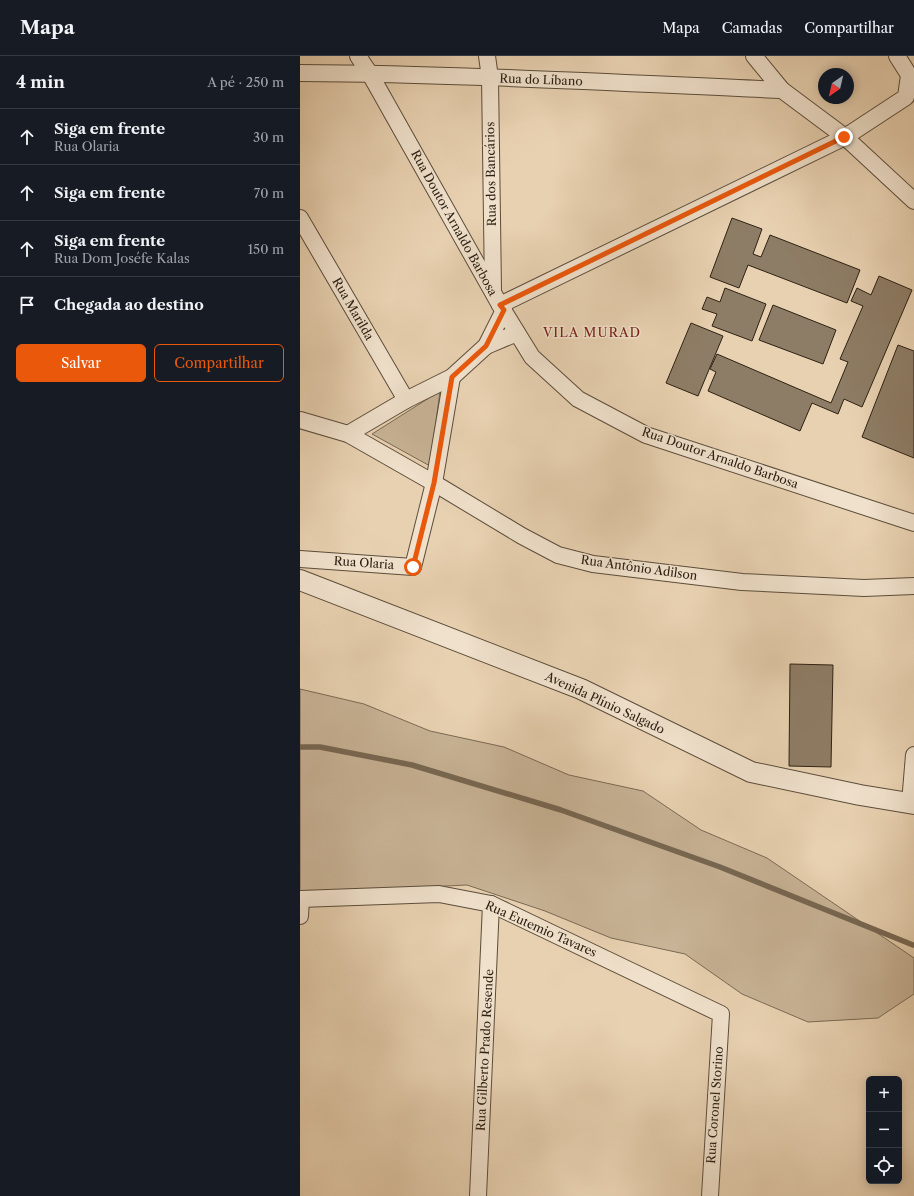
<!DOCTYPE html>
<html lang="pt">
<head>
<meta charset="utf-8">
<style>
  body { margin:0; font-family:"Libre Caslon Text",serif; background:#242831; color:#f1f3f6 }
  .controls { position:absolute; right:12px; bottom:12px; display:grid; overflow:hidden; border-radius:6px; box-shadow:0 2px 10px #0003 }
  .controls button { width:36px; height:36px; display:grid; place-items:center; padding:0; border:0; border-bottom:1px solid #363941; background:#171b24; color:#f1f3f6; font:20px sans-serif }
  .compass { position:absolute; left:518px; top:12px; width:36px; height:36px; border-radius:50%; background:#171b24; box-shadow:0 2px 10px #0003; rotate:214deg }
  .stop { position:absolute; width:12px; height:12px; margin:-9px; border:3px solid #ea580c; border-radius:50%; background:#fff }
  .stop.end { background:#ea580c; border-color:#fff; box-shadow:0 1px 4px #0008 }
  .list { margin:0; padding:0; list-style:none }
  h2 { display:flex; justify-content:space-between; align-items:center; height:52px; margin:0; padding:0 16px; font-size:17px }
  h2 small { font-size:13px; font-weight:400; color:#9ea1a6 }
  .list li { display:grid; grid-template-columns:26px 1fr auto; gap:12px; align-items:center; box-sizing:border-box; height:56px; padding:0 16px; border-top:1px solid #363941 }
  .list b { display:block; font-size:15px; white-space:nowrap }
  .list p { margin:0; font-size:13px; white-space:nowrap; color:#9ea1a6 }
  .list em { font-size:13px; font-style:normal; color:#9ea1a6 }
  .actions { display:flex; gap:8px; padding:12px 16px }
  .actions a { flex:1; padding:9px 0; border:1px solid #ea580c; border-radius:6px; text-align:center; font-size:14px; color:#ea580c }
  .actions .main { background:#ea580c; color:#fff }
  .icon { flex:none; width:22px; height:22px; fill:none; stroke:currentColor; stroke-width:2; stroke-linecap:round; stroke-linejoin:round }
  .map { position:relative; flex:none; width:614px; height:1140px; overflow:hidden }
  header { display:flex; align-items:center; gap:24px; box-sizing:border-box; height:56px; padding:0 20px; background:#171b24; border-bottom:1px solid #363941 }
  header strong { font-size:19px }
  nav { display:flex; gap:22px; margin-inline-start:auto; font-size:14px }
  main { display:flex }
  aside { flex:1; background:#171b24 }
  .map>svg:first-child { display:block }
  .green { fill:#c8b396; stroke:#7a6a55 }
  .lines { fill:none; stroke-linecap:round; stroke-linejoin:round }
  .stream { stroke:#776752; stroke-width:5.5 }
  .building { fill:#8e7d66; stroke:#2d2114 }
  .minor-casing { stroke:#5c4d3b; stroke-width:18 }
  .tertiary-casing { stroke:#5c4d3b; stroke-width:22 }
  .minor { stroke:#f0e1cc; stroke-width:16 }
  .tertiary { stroke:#f0e1cc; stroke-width:20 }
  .route { stroke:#ea580c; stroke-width:5 }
  .labels { text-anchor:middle; stroke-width:3; stroke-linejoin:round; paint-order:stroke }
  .street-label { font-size:12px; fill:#2d2114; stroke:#f0e1cc }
  .neighbourhood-label { font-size:13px; letter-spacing:1px; fill:#7a1f14; stroke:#f0e1cc }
</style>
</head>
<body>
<header>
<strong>Mapa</strong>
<nav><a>Mapa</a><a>Camadas</a><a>Compartilhar</a></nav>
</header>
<main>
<aside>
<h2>4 min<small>A pé · 250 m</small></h2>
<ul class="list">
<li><svg class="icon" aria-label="ahead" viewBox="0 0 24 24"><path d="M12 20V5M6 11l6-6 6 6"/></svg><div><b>Siga em frente</b><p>Rua Olaria</p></div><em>30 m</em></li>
<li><svg class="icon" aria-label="ahead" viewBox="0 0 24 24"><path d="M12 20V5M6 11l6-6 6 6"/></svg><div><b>Siga em frente</b></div><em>70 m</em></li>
<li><svg class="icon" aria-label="ahead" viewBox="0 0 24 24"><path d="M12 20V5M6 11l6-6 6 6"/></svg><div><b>Siga em frente</b><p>Rua Dom Joséfe Kalas</p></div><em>150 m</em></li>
<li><svg class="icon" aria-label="arrive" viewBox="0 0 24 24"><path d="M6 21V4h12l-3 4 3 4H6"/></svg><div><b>Chegada ao destino</b></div></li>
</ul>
<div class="actions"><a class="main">Salvar</a><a>Compartilhar</a></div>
</aside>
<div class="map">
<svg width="614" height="1140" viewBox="0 0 614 1140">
  <rect width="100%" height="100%" fill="#e8d1b1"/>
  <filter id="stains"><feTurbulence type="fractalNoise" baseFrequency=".005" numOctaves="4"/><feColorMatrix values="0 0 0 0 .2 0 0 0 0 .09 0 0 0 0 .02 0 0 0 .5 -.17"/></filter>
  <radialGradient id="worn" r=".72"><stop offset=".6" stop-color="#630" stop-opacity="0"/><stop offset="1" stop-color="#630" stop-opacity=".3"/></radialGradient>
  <!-- green -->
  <g class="green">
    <polygon points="140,335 130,410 72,378"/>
    <polygon points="0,633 64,648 130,675 204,691 269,719 343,735 401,774 467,802 614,902 614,938 578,962 508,966 442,938 385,898 311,882 245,855 167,829 0,837"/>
  </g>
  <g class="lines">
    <!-- stream -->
    <polyline class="stream" points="0,691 20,691 112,709 261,754 420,811 613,889"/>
  </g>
  <!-- building -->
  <g class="building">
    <polygon points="432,162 462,173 453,198 461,201 470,179 560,214 547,247 448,209 439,232 410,221"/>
    <polygon points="579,220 612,234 562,351 544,343 538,358 512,347 500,375 408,335 416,316 410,313 417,298 531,347 548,306 540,303 563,250 551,245 557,232 571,239"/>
    <polygon points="425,232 466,248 452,285 412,270 417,258 402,253 407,241 420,246"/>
    <polygon points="473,249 536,274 523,308 459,284"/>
    <polygon points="391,267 423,280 398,340 366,327"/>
    <polygon points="598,289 614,295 614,402 562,381"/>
    <polygon points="490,608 533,609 531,711 489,710"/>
  </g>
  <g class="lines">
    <defs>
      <g id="minor">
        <polyline points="58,0 70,18 200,249 232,301 278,343 346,379 614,467"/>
        <polyline points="187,0 190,22 193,234"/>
        <polyline points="454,0 482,34 545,81 614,145"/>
        <path d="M0,17C161,18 321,27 482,34"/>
        <polyline points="0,162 106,344"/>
        <polyline points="200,249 545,81 606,41 609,19 597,0"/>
        <polyline points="186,290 217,277"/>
        <polyline points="0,364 48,378 134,427 222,480 258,499 293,508 442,526 564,532 614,530"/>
        <polyline points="48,378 106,344 152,321 186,290 204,254"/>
        <polyline points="0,503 113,511 134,427 152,321"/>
        <polyline points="610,747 614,699"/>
        <polyline points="0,843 139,838 191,848 421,958 410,1140"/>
        <polyline points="0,860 1,843"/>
        <polyline points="178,1140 191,848"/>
      </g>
      <polyline id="tertiary" points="0,524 281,633 451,716 560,739 614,748"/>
    </defs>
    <!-- minor casing -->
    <use href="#minor" class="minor-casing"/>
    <!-- tertiary casing -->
    <use href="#tertiary" class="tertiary-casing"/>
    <!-- minor -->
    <use href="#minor" class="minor"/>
    <!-- tertiary -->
    <use href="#tertiary" class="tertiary"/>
  </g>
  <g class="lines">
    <!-- route -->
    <polyline class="route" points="113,511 134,427 152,321 186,290 204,254 200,249 544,81"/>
  </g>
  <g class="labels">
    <!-- street labels -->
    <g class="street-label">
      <text transform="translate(241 24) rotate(2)" y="4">Rua do Líbano</text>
      <text transform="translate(191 118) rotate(-91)" y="4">Rua dos Bancários</text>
      <text transform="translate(154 167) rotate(61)" y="4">Rua Doutor Arnaldo Barbosa</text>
      <text transform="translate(53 253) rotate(60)" y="4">Rua Marilda</text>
      <text transform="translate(420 402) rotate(19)" y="4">Rua Doutor Arnaldo Barbosa</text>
      <text transform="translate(64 507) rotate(4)" y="4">Rua Olaria</text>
      <text transform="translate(339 512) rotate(8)" y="4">Rua Antônio Adilson</text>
      <text transform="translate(305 647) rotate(25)" y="4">Avenida Plínio Salgado</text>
      <text transform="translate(241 873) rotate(24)" y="4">Rua Eutemio Tavares</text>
      <text transform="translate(185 994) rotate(-87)" y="4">Rua Gilberto Prado Resende</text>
      <text transform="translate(415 1049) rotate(-86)" y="4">Rua Coronel Storino</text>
    </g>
    <!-- neighbourhood labels -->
    <g class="neighbourhood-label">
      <text x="292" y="281">VILA MURAD</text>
    </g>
  </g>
  <rect width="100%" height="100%" filter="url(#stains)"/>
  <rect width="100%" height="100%" fill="url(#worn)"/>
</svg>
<div class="controls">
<button>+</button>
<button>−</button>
<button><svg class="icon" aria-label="locate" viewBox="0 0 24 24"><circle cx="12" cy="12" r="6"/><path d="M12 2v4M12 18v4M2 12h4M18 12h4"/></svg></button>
</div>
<svg class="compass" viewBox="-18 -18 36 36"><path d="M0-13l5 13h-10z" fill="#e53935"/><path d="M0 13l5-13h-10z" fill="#9ea1a6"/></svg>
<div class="stop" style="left:113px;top:511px"></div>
<div class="stop end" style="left:544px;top:81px"></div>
</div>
</main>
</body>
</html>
